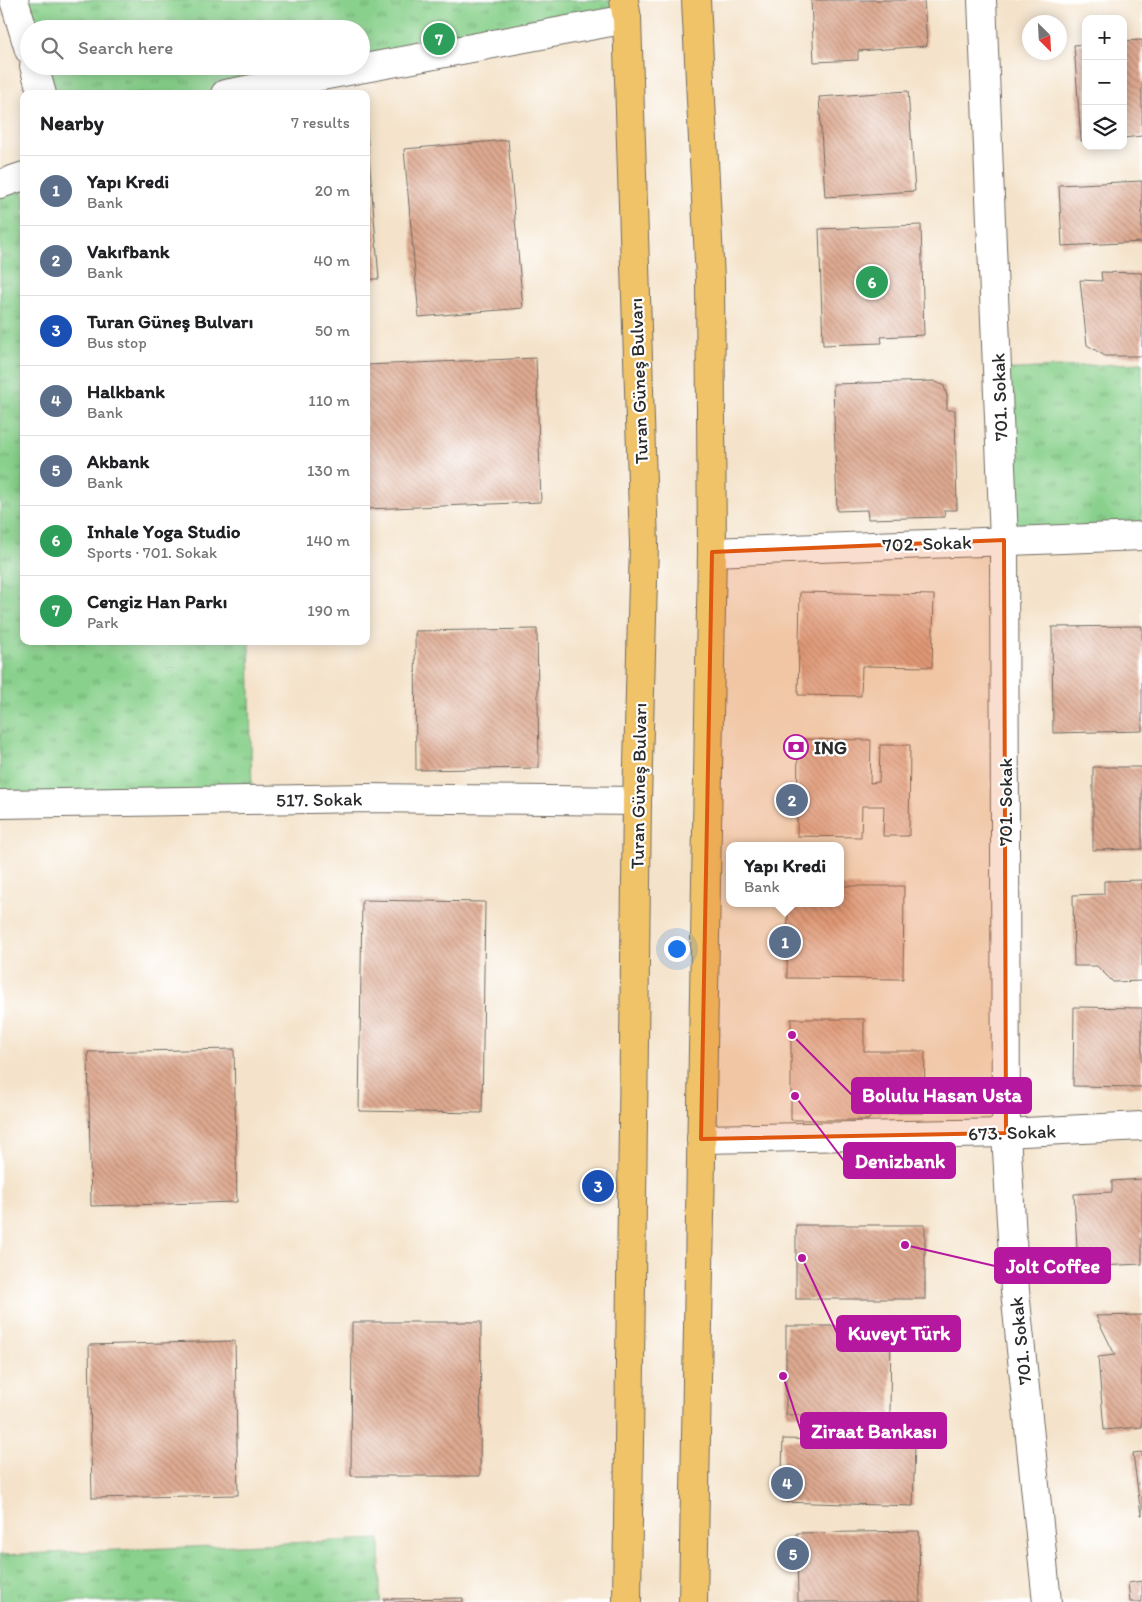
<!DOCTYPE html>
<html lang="en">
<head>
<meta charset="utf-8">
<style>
  body { margin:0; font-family:Itim,sans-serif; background:#f6f6f6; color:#202124 }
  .controls { position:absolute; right:15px; top:15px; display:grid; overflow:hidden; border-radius:10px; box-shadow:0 2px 12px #0003 }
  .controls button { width:45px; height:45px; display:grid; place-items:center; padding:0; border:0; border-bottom:1px solid #e0e0e0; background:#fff; color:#202124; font:25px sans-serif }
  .compass { position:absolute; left:1022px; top:15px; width:45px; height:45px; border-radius:50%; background:#fff; box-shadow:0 2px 12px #0003; rotate:156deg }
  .you { position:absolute; left:676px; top:948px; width:18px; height:18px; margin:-12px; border:4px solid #fff; border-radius:50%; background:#1a73e8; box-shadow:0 0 0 8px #1a73e833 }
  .badge { display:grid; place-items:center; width:32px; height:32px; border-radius:50%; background:#ea580c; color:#fff; font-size:16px; font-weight:700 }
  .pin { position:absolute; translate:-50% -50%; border:2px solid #fff; box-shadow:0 1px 5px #0006 }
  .popup { position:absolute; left:726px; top:842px; width:118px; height:65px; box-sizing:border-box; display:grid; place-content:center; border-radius:10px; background:#fff; filter:drop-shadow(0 1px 4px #0005); font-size:16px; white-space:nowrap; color:#757577 }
  .popup b { font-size:19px; color:#202124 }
  .popup::after { content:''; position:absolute; left:50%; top:100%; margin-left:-10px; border:10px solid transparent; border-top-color:#fff }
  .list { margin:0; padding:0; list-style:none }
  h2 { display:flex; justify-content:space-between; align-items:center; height:65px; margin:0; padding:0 20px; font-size:21px }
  h2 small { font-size:16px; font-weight:400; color:#757577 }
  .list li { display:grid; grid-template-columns:32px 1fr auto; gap:15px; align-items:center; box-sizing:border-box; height:70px; padding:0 20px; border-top:1px solid #e0e0e0 }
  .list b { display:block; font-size:19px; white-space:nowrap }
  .list p { margin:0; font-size:16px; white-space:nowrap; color:#757577 }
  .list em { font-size:16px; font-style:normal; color:#757577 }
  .icon { flex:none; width:28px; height:28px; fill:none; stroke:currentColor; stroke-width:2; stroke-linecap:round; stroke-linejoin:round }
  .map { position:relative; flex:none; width:1142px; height:1602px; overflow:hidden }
  .search { position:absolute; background:#fff; box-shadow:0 2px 12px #0003; left:20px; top:20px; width:350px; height:55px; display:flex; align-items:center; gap:12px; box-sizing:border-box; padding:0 18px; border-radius:28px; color:#757577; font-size:19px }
  .panel { position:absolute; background:#fff; box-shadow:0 2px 12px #0003; left:20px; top:90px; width:350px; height:555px; border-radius:10px }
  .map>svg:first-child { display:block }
  .grass { fill:url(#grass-tufts); stroke:#5a7e5b }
  .building { fill:url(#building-back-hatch) }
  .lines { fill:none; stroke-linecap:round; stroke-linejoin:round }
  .minor-casing { stroke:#716b63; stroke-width:30 }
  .major-casing { stroke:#716b63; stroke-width:30 }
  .minor { stroke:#fff; stroke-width:28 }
  .major { stroke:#f0c369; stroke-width:28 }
  .marked { fill:#df570e; fill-opacity:0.2; stroke:#df570e; stroke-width:4; stroke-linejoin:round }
  .labels { text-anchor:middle; stroke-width:4.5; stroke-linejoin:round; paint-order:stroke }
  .street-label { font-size:19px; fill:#2b2b2b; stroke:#fff }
  .poi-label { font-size:19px; font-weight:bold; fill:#2b2b2b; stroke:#fff; text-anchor:start }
  .leader { fill:none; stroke:#b5179e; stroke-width:2 }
  .callout-dot { fill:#b5179e; stroke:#fff; stroke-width:2 }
  .callout { fill:#b5179e; stroke:#b5179e; stroke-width:2 }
  .callout-label { font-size:20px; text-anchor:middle; font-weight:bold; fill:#fff }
</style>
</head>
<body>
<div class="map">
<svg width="1142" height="1602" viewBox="0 0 1142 1602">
  <defs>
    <pattern id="grass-tufts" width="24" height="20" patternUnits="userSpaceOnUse" patternTransform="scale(1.25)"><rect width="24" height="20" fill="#88d08b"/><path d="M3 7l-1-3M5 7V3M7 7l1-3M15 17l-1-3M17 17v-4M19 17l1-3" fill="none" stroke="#6fa972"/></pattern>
    <pattern id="building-back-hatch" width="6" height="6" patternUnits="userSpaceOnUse" patternTransform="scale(1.25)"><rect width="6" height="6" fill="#dea990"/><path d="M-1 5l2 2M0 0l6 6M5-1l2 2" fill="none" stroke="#b48a76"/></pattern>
  </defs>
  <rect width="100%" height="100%" fill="#fff"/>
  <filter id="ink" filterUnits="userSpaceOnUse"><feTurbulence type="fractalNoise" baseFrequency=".02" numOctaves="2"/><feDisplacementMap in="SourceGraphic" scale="10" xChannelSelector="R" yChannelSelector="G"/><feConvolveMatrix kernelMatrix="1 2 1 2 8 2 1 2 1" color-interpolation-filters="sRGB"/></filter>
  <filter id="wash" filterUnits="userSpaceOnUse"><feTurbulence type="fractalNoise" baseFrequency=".0096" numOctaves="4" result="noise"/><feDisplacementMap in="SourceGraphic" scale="20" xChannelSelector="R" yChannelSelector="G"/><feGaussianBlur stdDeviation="1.12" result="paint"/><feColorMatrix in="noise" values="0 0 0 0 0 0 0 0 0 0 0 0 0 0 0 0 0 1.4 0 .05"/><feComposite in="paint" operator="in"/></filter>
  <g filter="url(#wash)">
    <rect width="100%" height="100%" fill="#f4e3ca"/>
    <!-- grass -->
    <g class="grass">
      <polygon points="14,0 625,0 627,19 258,94 42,94 34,66 361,66 361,29 29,29"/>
      <polygon points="24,176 24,641 249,641 252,800 0,804 0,184"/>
      <polygon points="1142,363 1142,536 1004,540 997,370"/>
      <polygon points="380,1539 380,1602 0,1602 0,1555"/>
    </g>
    <g id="blocks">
      <!-- building -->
      <g class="building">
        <polygon points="811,0 924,0 927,46 858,51 858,60 814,62"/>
        <polygon points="1142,40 1142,136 1123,138 1123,41"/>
        <polygon points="1086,44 1086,140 1081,141 1074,45"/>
        <polygon points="908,91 915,191 825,197 819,97"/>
        <polygon points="366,119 379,279 366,279"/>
        <polygon points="508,140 523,308 419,317 404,149"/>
        <polygon points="1142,181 1142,242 1062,246 1059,185"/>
        <polygon points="921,225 924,335 881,337 882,343 823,345 819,229"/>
        <polygon points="1101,272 1142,273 1142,356 1105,356 1087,345 1080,280 1102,281"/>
        <polygon points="536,358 541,502 367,509 366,365"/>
        <polygon points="934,381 944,386 947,396 947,410 955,410 957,510 944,510 945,517 868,519 867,510 837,511 833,384"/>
        <polygon points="800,592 934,595 932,667 862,666 861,696 798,695"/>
        <polygon points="1142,626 1142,731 1053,733 1052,627"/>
        <polygon points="537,629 539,768 416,770 415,631"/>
        <polygon points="798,739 871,740 870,783 879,782 880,745 910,745 909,836 883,836 884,806 862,806 861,837 797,836"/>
        <polygon points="1093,767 1142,767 1142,849 1093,850"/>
        <polygon points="1142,880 1142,981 1113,982 1097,966 1074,966 1073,895 1104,894 1104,881"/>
        <polygon points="840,886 904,886 903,979 787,978 788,903 840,903"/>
        <polygon points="362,900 485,902 482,1113 359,1111"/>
        <polygon points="1074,1007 1142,1008 1142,1087 1073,1086"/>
        <polygon points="791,1019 864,1019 864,1051 925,1051 924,1113 872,1113 868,1120 791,1120"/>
        <polygon points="234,1049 237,1202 91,1206 88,1052"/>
        <polygon points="1142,1179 1142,1264 1078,1267 1074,1194 1112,1192 1112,1181"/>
        <rect x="796" y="1225" width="129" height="74"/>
        <polygon points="1142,1315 1142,1427 1104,1430 1098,1357 1115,1355 1096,1316"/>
        <polygon points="352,1322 481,1322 480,1476 351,1476"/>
        <polygon points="786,1326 891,1326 890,1415 786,1415"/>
        <polygon points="235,1341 238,1495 92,1498 89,1345"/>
        <polygon points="783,1439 915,1442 913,1506 781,1502"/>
        <polygon points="1142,1452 1142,1515 1141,1515 1133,1453"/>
        <polygon points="919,1531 920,1602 798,1602 797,1533"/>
        <polygon points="1142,1581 1142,1602 1130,1602 1128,1583"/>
        <polygon points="463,1598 463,1602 384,1602 384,1599"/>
      </g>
    </g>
  </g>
  <g filter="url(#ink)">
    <use href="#blocks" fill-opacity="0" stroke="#716b63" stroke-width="1"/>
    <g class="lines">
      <defs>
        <g id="minor">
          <polyline points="14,0 29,50"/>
          <polyline points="982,0 1004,540 1006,1133 1015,1291 1047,1602"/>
          <polyline points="34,66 42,94"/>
          <polyline points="225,94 627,19"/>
          <polyline points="0,184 24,176"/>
          <polyline points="712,552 1142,536"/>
          <polyline points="0,804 368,798 637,801"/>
          <polyline points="701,1139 1006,1133 1142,1126"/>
        </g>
        <g id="major">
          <polyline points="624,0 627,19 644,544 637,801 627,1602"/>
          <polyline points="693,1602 712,552 710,280 696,0"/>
        </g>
      </defs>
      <!-- minor casing -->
      <use href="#minor" class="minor-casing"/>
      <!-- major casing -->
      <use href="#major" class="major-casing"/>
      <!-- minor -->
      <use href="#minor" class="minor"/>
      <!-- major -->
      <use href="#major" class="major"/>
    </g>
  </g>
  <!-- marked area -->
  <path class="marked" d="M1004,540L1006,1133L701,1139L712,552Z"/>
  <!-- icons -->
  <defs>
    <symbol id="bank-ring" viewBox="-11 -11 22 22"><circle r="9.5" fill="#fff" stroke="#b5179e" stroke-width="1.5"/><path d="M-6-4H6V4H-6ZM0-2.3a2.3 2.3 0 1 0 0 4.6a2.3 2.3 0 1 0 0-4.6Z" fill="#b5179e"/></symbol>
  </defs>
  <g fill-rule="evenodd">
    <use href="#bank-ring" x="782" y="733" width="28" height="28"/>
  </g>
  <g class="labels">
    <!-- street labels -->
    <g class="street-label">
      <text transform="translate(638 381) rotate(-92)" y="7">Turan Güneş Bulvarı</text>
      <text transform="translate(999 397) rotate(-92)" y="7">701. Sokak</text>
      <text transform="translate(927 543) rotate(-2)" y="7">702. Sokak</text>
      <text transform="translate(638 786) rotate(-89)" y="7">Turan Güneş Bulvarı</text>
      <text transform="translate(319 799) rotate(-1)" y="7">517. Sokak</text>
      <text transform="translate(1005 802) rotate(-90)" y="7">701. Sokak</text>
      <text transform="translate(1012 1132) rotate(-2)" y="7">673. Sokak</text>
      <text transform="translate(1020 1341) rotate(-96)" y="7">701. Sokak</text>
    </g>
    <!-- poi labels -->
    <g class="poi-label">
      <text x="814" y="754">ING</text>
    </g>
  </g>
  <!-- callouts -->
  <path class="leader" d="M792 1035L852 1095M795 1096L844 1161M905 1245L995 1266M802 1258L837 1333M783 1376L801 1431"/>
  <g class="callout-dot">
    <circle cx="792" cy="1035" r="5"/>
    <circle cx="795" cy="1096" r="5"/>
    <circle cx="905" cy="1245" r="5"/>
    <circle cx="802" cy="1258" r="5"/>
    <circle cx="783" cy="1376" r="5"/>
  </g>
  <g class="callout">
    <rect x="852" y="1078" width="179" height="35" rx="5"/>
    <rect x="844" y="1143" width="111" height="35" rx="5"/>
    <rect x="995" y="1248" width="115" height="35" rx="5"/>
    <rect x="837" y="1316" width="123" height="35" rx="5"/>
    <rect x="801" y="1413" width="145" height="35" rx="5"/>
  </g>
  <g class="callout-label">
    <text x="942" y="1102">Bolulu Hasan Usta</text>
    <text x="900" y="1168">Denizbank</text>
    <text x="1053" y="1273">Jolt Coffee</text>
    <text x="899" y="1340">Kuveyt Türk</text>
    <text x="874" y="1438">Ziraat Bankası</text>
  </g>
</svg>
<div class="controls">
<button>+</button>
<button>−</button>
<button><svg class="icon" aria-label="layers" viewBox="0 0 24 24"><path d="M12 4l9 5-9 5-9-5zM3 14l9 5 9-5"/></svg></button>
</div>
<svg class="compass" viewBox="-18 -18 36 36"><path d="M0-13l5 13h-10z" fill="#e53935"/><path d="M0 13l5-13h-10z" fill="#757577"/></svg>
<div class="you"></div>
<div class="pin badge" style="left:785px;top:942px;background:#5c6f8a">1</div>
<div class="popup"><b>Yapı Kredi</b>Bank</div>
<div class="pin badge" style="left:792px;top:800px;background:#5c6f8a">2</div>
<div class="pin badge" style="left:598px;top:1186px;background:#1a4fb4">3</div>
<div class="pin badge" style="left:787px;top:1483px;background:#5c6f8a">4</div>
<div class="pin badge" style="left:793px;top:1554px;background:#5c6f8a">5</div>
<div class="pin badge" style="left:872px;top:282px;background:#2e9e5b">6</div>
<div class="pin badge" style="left:439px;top:39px;background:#2e9e5b">7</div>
<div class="search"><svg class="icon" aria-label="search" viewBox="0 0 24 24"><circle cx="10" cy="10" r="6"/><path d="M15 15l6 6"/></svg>Search here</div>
<section class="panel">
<h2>Nearby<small>7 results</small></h2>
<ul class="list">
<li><span class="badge" style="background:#5c6f8a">1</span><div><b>Yapı Kredi</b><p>Bank</p></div><em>20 m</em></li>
<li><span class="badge" style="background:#5c6f8a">2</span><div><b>Vakıfbank</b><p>Bank</p></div><em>40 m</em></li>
<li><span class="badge" style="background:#1a4fb4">3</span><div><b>Turan Güneş Bulvarı</b><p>Bus stop</p></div><em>50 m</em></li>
<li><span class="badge" style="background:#5c6f8a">4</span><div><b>Halkbank</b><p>Bank</p></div><em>110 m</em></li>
<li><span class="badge" style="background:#5c6f8a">5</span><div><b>Akbank</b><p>Bank</p></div><em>130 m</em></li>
<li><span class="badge" style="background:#2e9e5b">6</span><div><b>Inhale Yoga Studio</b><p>Sports · 701. Sokak</p></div><em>140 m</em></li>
<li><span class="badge" style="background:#2e9e5b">7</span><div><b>Cengiz Han Parkı</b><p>Park</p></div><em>190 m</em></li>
</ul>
</section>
</div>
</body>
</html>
